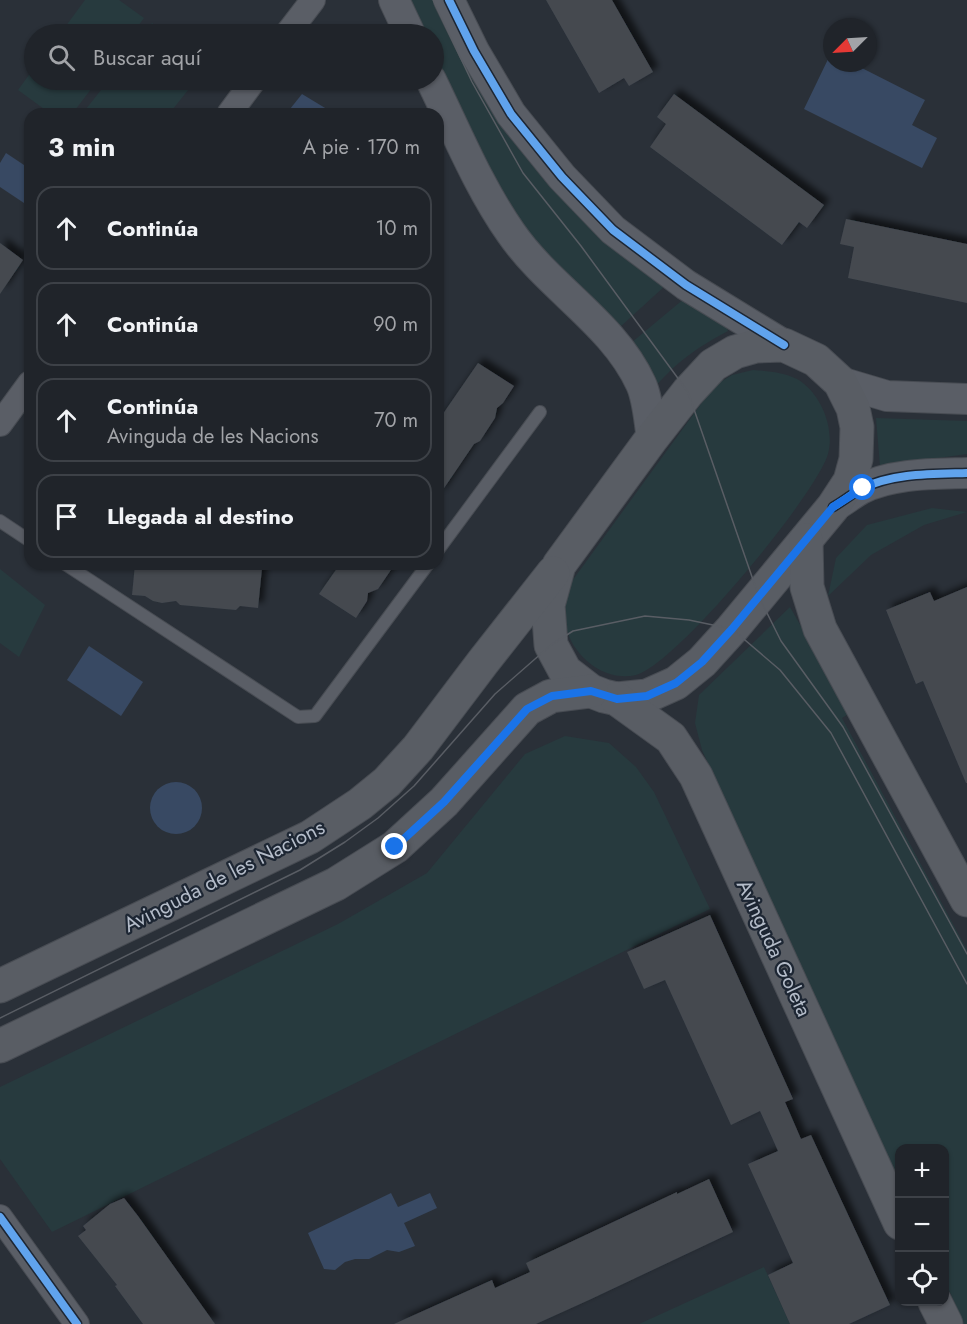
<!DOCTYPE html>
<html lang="es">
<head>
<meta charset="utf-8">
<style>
  body { margin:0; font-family:Jost,sans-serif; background:#2d3036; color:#f1f3f6 }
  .controls { position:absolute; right:18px; bottom:18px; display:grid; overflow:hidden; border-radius:12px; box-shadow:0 2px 4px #0004 }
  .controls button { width:54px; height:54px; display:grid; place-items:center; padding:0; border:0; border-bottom:2px solid #3d4147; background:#20242a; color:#f1f3f6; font:30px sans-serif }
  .compass { position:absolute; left:823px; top:18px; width:54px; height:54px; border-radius:50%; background:#20242a; box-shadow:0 2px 4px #0004; rotate:246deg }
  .stop { position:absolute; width:18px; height:18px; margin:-14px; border:4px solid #1a73e8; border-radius:50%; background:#fff }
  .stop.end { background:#1a73e8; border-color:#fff; box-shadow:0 2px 6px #0008 }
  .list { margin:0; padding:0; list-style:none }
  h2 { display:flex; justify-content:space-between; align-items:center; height:78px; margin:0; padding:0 24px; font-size:26px }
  h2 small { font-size:20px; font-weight:400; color:#a2a4a8 }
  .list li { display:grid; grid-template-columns:39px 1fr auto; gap:18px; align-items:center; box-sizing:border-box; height:84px; margin:0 12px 12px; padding:0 12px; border:2px solid #3d4147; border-radius:18px }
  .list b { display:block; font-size:22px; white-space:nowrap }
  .list p { margin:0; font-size:20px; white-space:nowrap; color:#a2a4a8 }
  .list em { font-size:20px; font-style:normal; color:#a2a4a8 }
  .icon { flex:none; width:33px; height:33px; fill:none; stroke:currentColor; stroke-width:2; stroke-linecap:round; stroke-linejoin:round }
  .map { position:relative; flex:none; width:967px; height:1324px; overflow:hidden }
  .search { position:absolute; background:#20242a; box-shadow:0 2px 4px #0004; left:24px; top:24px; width:420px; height:66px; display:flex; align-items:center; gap:15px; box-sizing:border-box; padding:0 21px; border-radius:33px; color:#a2a4a8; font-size:22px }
  .panel { position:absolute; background:#20242a; box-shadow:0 2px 4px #0004; left:24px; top:108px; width:420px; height:462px; border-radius:18px }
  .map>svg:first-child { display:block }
  .green { fill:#273a3e }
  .water { fill:#384963 }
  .building { fill:#444950; filter:url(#shadow) }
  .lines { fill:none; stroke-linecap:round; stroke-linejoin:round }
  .service-casing { stroke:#484c53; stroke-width:14 }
  .minor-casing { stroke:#484c53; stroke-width:26 }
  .tertiary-casing { stroke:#484c53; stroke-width:32 }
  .secondary-casing { stroke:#484c53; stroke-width:35 }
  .service { stroke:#5a5e66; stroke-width:12 }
  .minor { stroke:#5a5e66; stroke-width:24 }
  .tertiary { stroke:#5a5e66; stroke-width:30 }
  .secondary { stroke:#595d64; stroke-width:33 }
  .tram { stroke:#595d64; stroke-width:1.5 }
  .cycleway-casing { stroke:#1d2633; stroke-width:11 }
  .cycleway { stroke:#60a3ed; stroke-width:8 }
  .route { stroke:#1a73e8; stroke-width:8 }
  .labels { text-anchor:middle; stroke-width:4.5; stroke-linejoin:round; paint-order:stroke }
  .street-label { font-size:21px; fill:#b4bcc9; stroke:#1d2633 }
</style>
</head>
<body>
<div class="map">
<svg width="967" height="1324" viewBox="0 0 967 1324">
  <defs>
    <filter id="shadow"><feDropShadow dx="5.5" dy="-5.5" stdDeviation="3" flood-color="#0009"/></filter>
  </defs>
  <rect width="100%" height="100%" fill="#2a3038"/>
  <!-- green -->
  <g class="green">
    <polygon points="85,0 119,0 144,18 132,34 60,34"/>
    <polygon points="406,0 434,0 666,285 619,328 520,227 472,142 434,59 434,34 422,34"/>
    <polygon points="152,23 167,34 143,34"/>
    <polygon points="34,68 34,80 98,80 72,114 51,114 18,90"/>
    <polygon points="109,80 196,80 169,114 82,114"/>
    <path d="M685,298L725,325L728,331C698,347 674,363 653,390L631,343Z"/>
    <path d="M753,370C768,371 783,372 797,379C821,393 835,428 828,454C816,495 676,665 636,675C613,680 591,669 577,650C567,638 561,614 565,598C566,593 570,587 572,581L714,386L732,375Z"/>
    <polygon points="876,418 967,421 967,454 880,466"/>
    <polygon points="932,508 967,512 924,525 871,555 828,596 836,558 867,525"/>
    <polygon points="0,569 45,605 19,657 0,643"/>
    <polygon points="790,607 850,713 842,718 967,950 967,1324 964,1324 945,1281 944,1148 900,1148 899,1182 702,750 695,723 699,695"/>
    <polygon points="565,736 609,743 636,767 654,792 710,909 52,1232 0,1159 0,1087 338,924 427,873 525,754"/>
    <polygon points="764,1267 790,1324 639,1324"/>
  </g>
  <!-- water -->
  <g class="water">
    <polygon points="831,53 832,63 852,63 925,100 912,125 937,138 922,168 804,109"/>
    <polygon points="302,94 335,114 286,114"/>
    <polygon points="6,153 30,169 30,207 0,187 0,163"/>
    <polygon points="89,646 143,682 121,716 67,680"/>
    <circle cx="176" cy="808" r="26"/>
    <polygon points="391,1193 398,1207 430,1193 437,1208 404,1223 415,1246 399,1252 387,1250 369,1259 355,1259 345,1262 335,1270 324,1269 308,1233"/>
  </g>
  <!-- building -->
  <g class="building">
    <polygon points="546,0 612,0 653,72 629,86 624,78 599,93"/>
    <polygon points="674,94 824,205 807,228 799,222 782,245 650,147 666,124 657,117"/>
    <polygon points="846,219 967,244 967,303 848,278 854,247 840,244"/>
    <polygon points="0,243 23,260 0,294"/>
    <polygon points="478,363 514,386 503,403 497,408 495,418 480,441 474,444 438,497 438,421"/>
    <polygon points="135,564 221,564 262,568 258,608 240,606 236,610 180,605 176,601 162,603 153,601 145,596 132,595"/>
    <polygon points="340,564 395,564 378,589 368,593 367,601 356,618 319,594"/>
    <polygon points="967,587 967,783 966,783 923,681 916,684 886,610 930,592 934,601"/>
    <polygon points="710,915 793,1099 785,1102 801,1139 811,1135 890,1305 849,1324 790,1324 768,1275 793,1263 748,1164 778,1151 760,1111 731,1125 665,980 644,989 627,952"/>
    <polygon points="709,1179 733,1232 589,1300 536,1324 394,1324 492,1280 495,1288 530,1272 526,1263 677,1192 677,1194"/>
    <polygon points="124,1198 138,1216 215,1324 143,1324 115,1286 117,1285 78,1236 86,1230 83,1226 110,1204"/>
  </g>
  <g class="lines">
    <defs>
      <g id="service">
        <polyline points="0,521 30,541"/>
        <polyline points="438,550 540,412"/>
        <polyline points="65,564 298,717 315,716 428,564"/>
      </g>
      <g id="minor">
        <polyline points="287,34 313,0"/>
        <polyline points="229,114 254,80"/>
        <polyline points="0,424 30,383"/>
        <polyline points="0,1217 77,1324"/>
      </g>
      <g id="tertiary">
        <polyline points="394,0 410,34"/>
        <polyline points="449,0 474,51 511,114 562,177 613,230 686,285 784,345"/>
        <path d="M431,80C456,131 478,186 511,233C549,288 614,324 641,384C648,399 649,421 652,438"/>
        <polyline points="840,382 887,396 967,399"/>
        <path d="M833,507C843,501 852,494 861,489C892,473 933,474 967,473"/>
      </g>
      <g id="secondary">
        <polygon points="784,345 816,360 840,382 853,408 857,427 856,459 850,481 833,507 732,629 702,662 676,683 647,696 617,699 604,696 591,691 565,671 551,645 548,605 559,565 652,438 688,392 713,365 735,352 756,346"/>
        <polyline points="806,540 807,587 820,629 967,900"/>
        <polyline points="617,699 671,738 696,776 900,1223"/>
        <polyline points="0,986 310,837 360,804 387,782 418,748 483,662 553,573"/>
        <polyline points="0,1046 336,884 395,847 444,802 527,709 551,696 591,691"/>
        <polyline points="935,1302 946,1324"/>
      </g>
    </defs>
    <!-- service casing -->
    <use href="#service" class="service-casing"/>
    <!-- minor casing -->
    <use href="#minor" class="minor-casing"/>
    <!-- tertiary casing -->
    <use href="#tertiary" class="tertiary-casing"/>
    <!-- secondary casing -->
    <use href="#secondary" class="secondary-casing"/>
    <!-- service -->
    <use href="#service" class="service"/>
    <!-- minor -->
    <use href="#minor" class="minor"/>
    <!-- tertiary -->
    <use href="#tertiary" class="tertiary"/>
    <!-- secondary -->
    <use href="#secondary" class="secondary"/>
    <!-- tram -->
    <g class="tram">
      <polyline points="433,0 472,82 523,173 581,246 688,392 759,597 781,641 843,727 967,954"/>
      <polyline points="0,1018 300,870 345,842 378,818 414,786 495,694 551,645 573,631 645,616 689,620 732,629 780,670 831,733 967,984"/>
    </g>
    <defs>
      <g id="cycleway">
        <polyline points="449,0 474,51 511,114 562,177 613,230 686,285 784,345"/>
        <path d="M833,507C843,501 852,494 861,489C892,473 933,474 967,473"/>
        <polyline points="0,1217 77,1324"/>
      </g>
    </defs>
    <!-- cycleway casing -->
    <use href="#cycleway" class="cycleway-casing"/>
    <!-- cycleway -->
    <use href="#cycleway" class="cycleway"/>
  </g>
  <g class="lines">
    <!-- route -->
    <polyline class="route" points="395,847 444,802 527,709 552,696 591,691 617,699 647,696 676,683 702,662 732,629 833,507 863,488"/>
  </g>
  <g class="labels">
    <!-- street labels -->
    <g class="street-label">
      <text transform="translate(224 876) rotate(-27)" y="7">Avinguda de les Nacions</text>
      <text transform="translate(774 948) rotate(65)" y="7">Avinguda Goleta</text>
    </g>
  </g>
</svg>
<div class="controls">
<button>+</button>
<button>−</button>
<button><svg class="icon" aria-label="locate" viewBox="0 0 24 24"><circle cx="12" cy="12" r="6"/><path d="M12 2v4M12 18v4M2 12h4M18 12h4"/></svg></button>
</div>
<svg class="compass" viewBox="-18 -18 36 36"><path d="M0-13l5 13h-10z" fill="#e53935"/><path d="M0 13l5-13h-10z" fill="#a2a4a8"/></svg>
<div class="stop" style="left:863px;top:488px"></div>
<div class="stop end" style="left:395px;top:847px"></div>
<div class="search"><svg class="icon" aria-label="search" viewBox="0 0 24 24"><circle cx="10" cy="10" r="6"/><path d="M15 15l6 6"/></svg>Buscar aquí</div>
<section class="panel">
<h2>3 min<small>A pie · 170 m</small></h2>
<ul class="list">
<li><svg class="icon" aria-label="ahead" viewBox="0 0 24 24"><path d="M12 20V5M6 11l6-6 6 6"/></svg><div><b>Continúa</b></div><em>10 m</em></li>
<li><svg class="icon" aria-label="ahead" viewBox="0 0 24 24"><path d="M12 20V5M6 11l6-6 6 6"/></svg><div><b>Continúa</b></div><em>90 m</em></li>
<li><svg class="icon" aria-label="ahead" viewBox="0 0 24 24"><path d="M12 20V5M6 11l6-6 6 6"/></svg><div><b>Continúa</b><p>Avinguda de les Nacions</p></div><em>70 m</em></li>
<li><svg class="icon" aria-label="arrive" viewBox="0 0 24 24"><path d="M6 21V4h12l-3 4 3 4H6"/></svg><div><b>Llegada al destino</b></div></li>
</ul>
</section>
</div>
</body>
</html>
